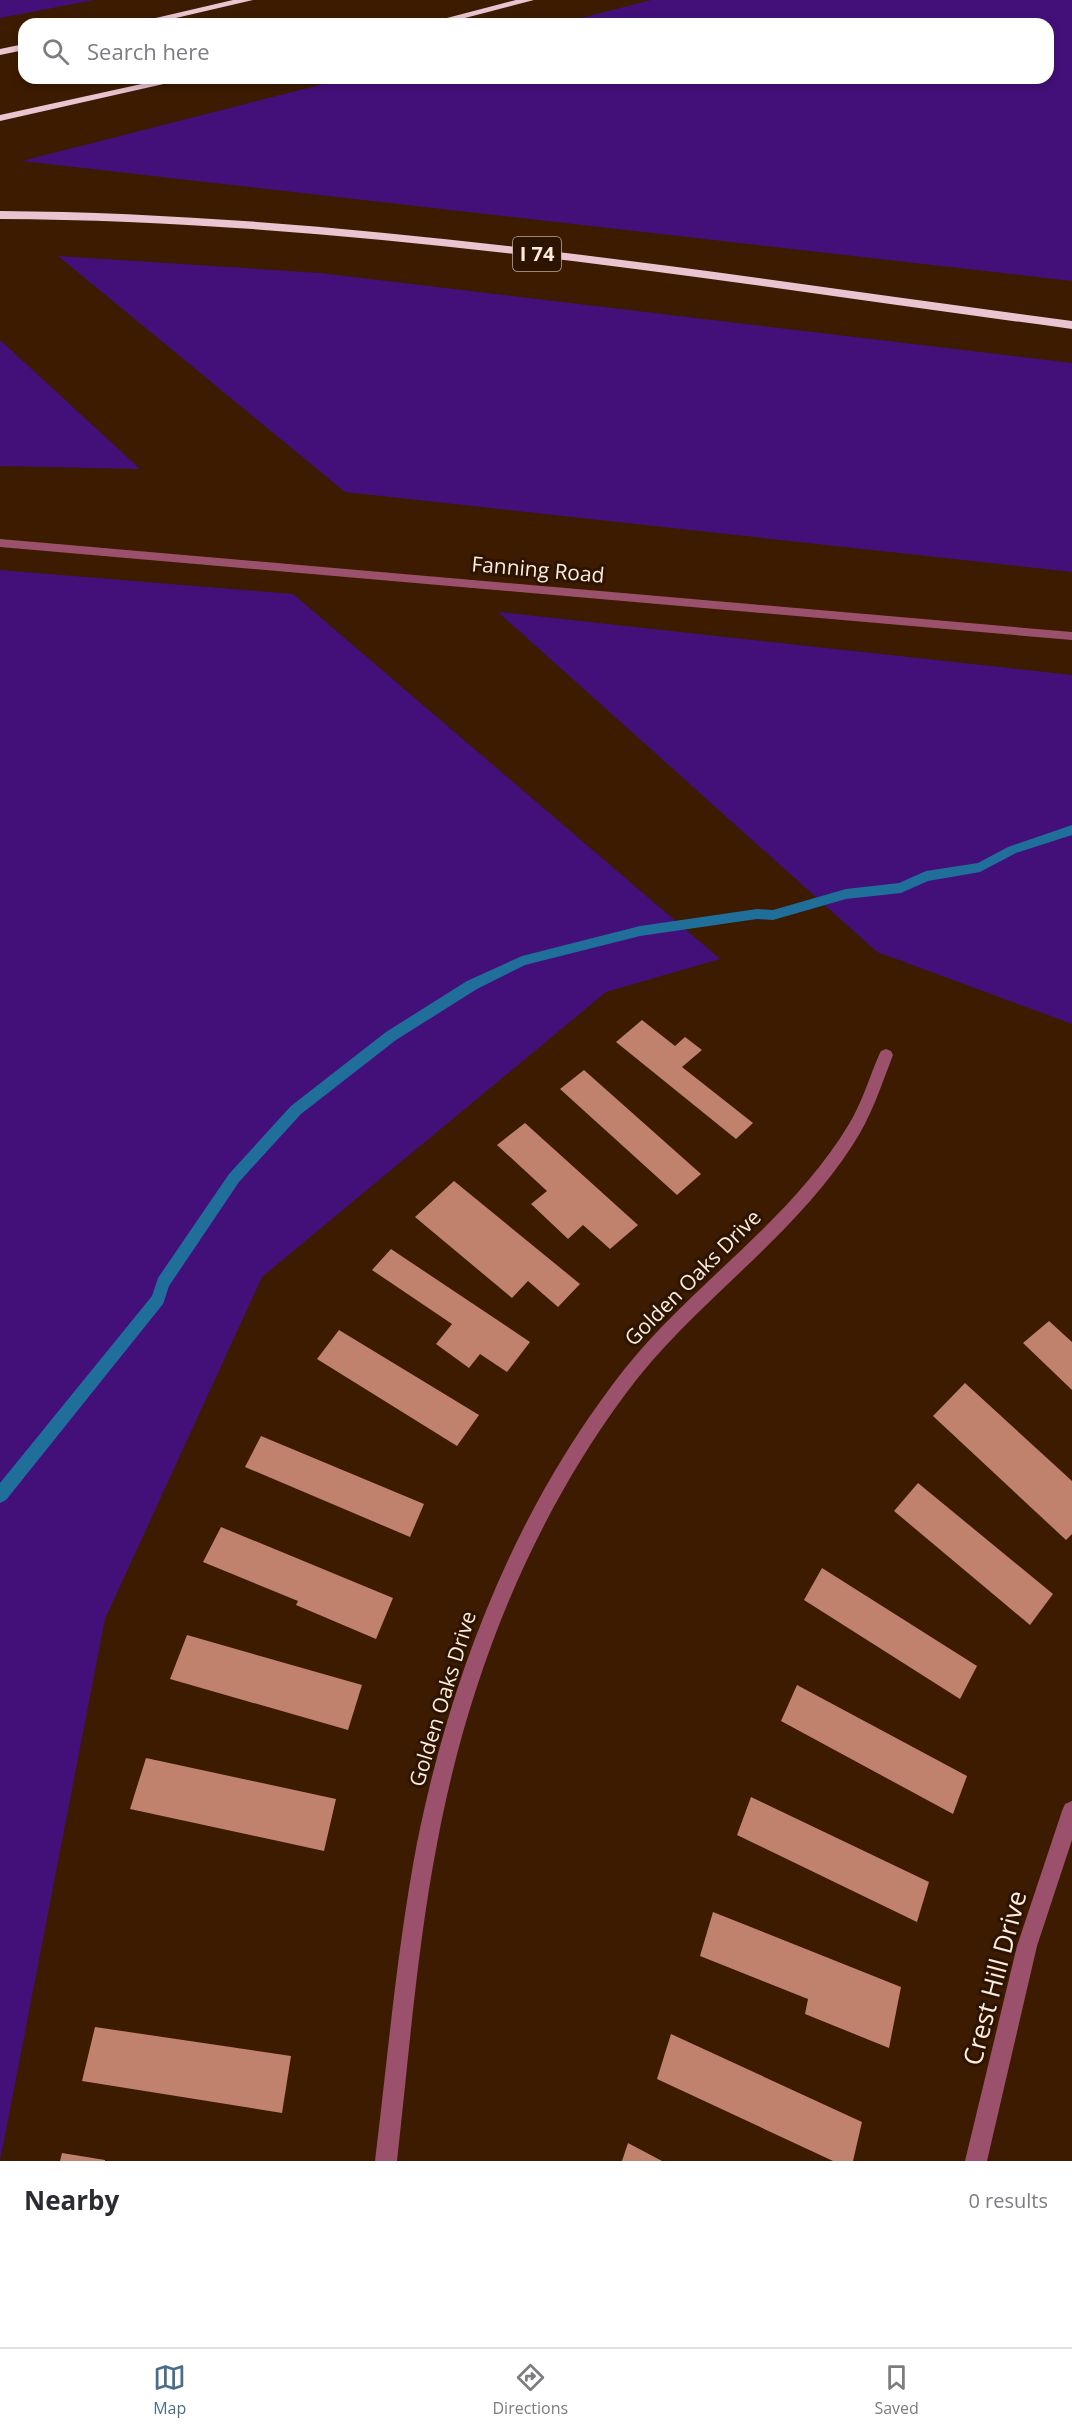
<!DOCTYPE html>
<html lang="en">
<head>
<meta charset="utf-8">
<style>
  body { margin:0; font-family:"Open Sans",sans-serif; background:#f2f2f3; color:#2b2b33 }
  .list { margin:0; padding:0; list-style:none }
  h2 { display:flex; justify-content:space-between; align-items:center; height:78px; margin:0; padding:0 24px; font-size:26px }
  h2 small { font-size:20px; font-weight:400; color:#7c7c81 }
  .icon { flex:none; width:33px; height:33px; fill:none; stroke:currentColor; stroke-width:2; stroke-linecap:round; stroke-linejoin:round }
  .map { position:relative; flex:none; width:1072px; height:2161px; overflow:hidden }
  .search { position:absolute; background:#fff; box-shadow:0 3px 9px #0003; left:18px; right:18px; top:18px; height:66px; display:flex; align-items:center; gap:15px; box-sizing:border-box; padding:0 21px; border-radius:18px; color:#7c7c81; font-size:22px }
  .sheet { height:186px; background:#fff }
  nav { display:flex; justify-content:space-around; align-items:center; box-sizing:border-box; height:84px; border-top:2px solid #e1e1e2; background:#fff; font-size:16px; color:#7c7c81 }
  nav a { display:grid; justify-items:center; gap:3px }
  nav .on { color:#4a6e8a }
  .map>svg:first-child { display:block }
  .green { fill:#43107a }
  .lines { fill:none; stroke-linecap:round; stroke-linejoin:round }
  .stream { fill:#206e9a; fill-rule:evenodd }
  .building { fill:#c0816d }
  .minor { fill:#9b516b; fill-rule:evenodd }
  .motorway { fill:#eac4d0; fill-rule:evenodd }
  .labels { text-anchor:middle; stroke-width:6; stroke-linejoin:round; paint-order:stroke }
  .shield { fill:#2c1401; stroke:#beab9c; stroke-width:1.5 }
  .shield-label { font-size:20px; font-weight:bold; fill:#fdecdf }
  .street-label { font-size:21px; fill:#fdecdf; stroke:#2c1401 }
  .near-street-label { font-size:26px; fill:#fdecdf; stroke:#2c1401 }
</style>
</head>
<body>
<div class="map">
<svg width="1072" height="2161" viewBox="0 0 1072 2161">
  <rect width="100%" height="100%" fill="#3c1b00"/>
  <!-- green -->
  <g class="green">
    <polygon points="0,0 94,0 0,18"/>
    <polygon points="651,0 1072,0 1072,281 22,161 347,78 1048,78 1048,24 558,24"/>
    <polygon points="58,256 320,273 1072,363 1072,572 345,492"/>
    <polygon points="0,340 140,469 0,466"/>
    <polygon points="0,570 293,594 720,959 606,992 262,1277 105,1619 0,2161"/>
    <polygon points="498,612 1072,675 1072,1024 877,952"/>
  </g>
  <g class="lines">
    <!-- stream -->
    <polygon class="stream" points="1072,825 1072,835 1016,853 980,872 928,881 901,893 846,899 773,920 757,919 640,936 525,965 477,989 396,1040 301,1114 239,1182 169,1286 163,1304 6,1500 0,1503 0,1483 152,1296 158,1278 229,1174 291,1106 386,1032 467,981 522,956 640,926 757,909 773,910 846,889 899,883 926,871 978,863 1008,847"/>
  </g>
  <!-- building -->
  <g class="building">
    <polygon points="642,1020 675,1046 685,1037 702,1050 682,1067 753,1123 736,1139 616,1042"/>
    <polygon points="584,1070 701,1174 677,1195 560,1089"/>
    <polygon points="525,1123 638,1225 610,1249 583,1225 568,1239 531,1204 547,1191 497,1145"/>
    <polygon points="454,1181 580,1284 558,1307 528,1281 512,1298 415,1217"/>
    <polygon points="391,1249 530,1342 507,1372 480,1354 469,1368 436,1344 452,1324 372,1270"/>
    <polygon points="1049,1321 1072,1342 1072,1390 1023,1343"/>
    <polygon points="339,1330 479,1415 457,1446 317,1359"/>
    <polygon points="965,1383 1072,1481 1072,1534 1066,1540 933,1416"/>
    <polygon points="261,1436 424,1504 410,1537 245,1467"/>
    <polygon points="918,1483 1053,1594 1030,1625 894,1511"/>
    <polygon points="221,1527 393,1598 376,1639 296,1605 298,1601 203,1562"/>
    <polygon points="822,1568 977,1666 960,1699 804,1600"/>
    <polygon points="187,1635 362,1685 348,1730 170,1679"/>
    <polygon points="797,1685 967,1776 953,1814 781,1721"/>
    <polygon points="146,1758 336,1799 324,1851 130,1809"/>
    <polygon points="751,1797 929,1882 917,1922 737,1835"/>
    <polygon points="713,1912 901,1987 889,2048 805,2014 808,1999 700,1956"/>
    <polygon points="95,2027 291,2056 282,2113 82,2081"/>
    <polygon points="671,2034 862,2122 853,2161 833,2161 657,2079"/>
    <polygon points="628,2143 662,2161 622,2161"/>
    <polygon points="62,2153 105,2160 105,2161 60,2161"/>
  </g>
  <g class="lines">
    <!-- minor -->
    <g class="minor">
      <polygon points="0,539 1072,632 1072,640 0,547"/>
      <path d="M886,1049L891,1051L893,1055C881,1086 871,1118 852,1146C790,1242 691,1304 624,1396C527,1528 467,1683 437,1844C417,1948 409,2055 397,2161H375C388,2055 397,1948 417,1843C450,1679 512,1518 613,1384C683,1289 788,1226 849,1124C862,1103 869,1078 879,1055L881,1051Z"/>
      <polygon points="1072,1801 1072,1840 1037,1946 987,2161 965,2161 1017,1946 1062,1811 1065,1804"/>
    </g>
    <!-- motorway -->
    <g class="motorway">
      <polygon points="233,0 253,0 150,24 130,24"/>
      <polygon points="516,0 534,0 442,24 424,24"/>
      <polygon points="24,44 24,50 0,55 0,49"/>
      <polygon points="169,78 190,78 0,121 0,115"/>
      <path d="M0,211C360,214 716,274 1072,321V329C716,281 360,221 0,219Z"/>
    </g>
  </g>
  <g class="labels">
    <!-- shield labels -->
    <rect class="shield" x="513" y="237" width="48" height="34" rx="4.5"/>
    <g class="shield-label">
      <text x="537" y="261">I 74</text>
    </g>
    <!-- street labels -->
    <g class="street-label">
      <text transform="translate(538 570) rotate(5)" y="7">Fanning Road</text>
      <text transform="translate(693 1278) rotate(-45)" y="7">Golden Oaks Drive</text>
      <text transform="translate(443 1699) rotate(-73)" y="7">Golden Oaks Drive</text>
    </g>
    <!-- near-street labels -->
    <g class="near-street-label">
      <text transform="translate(995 1978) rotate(-75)" y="9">Crest Hill Drive</text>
    </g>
  </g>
</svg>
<div class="search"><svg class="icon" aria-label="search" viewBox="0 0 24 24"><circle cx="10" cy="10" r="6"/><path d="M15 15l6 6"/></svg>Search here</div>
</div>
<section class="sheet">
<h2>Nearby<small>0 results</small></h2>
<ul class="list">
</ul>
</section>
<nav>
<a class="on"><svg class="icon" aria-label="map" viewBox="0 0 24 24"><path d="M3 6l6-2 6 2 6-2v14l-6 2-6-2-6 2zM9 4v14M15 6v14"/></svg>Map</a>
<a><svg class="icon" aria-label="directions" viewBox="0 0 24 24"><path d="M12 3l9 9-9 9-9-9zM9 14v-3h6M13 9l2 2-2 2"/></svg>Directions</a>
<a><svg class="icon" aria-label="saved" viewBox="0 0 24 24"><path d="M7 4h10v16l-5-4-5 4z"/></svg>Saved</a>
</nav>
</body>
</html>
